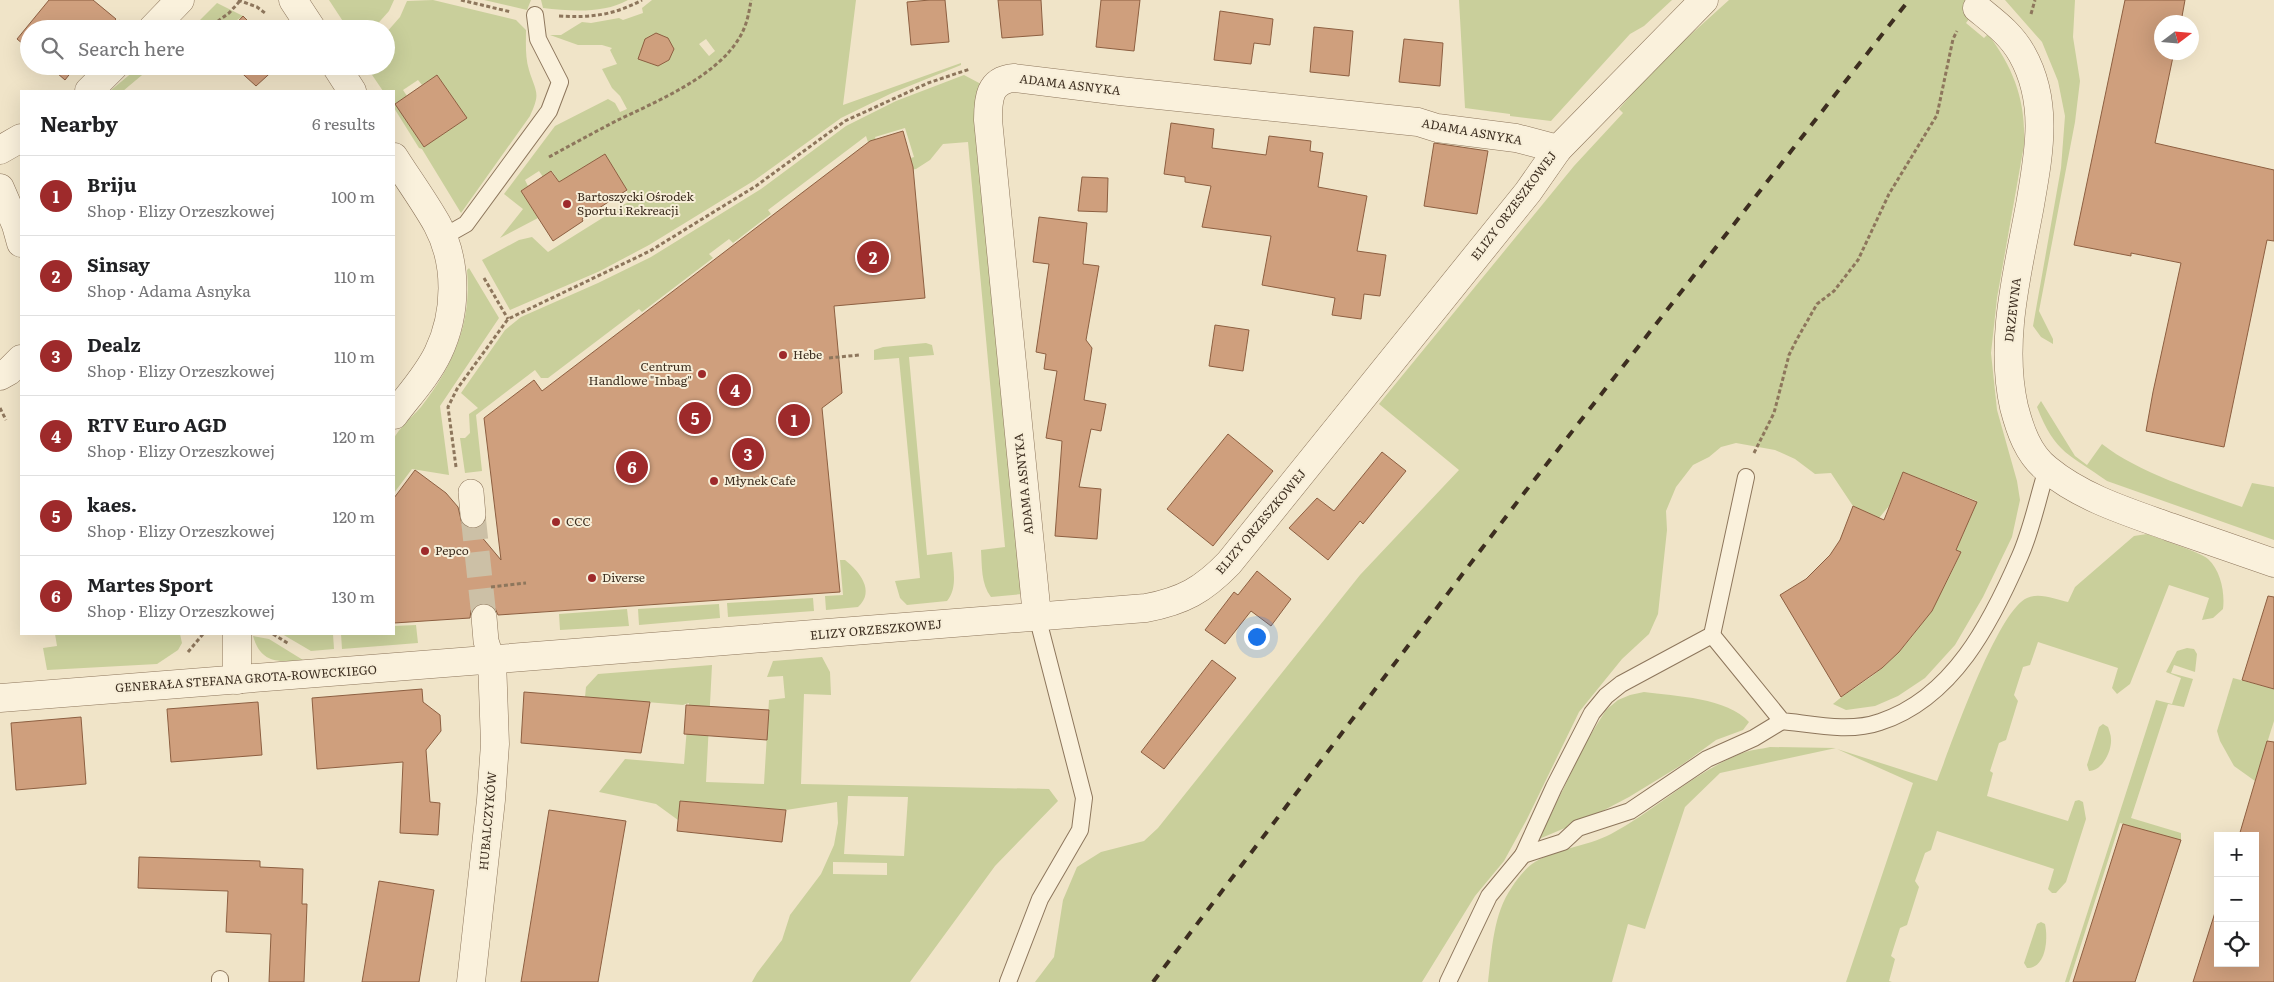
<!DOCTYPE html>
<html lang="en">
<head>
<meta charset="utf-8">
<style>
  body { margin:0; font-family:Literata,serif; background:#f2f2f2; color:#202124 }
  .controls { position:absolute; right:15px; bottom:15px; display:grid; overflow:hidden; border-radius:0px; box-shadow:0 5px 20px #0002 }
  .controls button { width:45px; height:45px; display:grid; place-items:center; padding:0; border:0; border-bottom:1px solid #e0e0e0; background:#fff; color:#202124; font:25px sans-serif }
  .compass { position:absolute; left:2154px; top:15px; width:45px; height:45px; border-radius:50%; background:#fff; box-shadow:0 5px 20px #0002; rotate:74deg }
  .you { position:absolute; left:1256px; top:636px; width:18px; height:18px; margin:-12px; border:4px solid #fff; border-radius:50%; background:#1a73e8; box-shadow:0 0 0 8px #1a73e833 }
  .badge { display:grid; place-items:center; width:32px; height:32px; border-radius:50%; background:#9e2a2b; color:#fff; font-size:16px; font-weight:700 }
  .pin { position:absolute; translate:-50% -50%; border:2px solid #fff; box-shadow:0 1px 5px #0006 }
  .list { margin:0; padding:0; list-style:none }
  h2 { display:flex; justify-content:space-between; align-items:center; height:65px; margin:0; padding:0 20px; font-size:21px }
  h2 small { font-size:16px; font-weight:400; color:#757577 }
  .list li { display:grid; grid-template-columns:32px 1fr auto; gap:15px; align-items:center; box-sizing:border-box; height:80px; padding:0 20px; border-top:1px solid #e0e0e0 }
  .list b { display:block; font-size:19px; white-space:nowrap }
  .list p { margin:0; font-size:16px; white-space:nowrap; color:#757577 }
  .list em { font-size:16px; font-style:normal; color:#757577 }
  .icon { flex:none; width:28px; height:28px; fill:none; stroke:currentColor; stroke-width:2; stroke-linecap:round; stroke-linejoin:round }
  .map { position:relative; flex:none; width:2274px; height:982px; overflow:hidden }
  .search { position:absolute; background:#fff; box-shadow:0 5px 20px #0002; left:20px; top:20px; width:375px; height:55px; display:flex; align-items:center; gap:12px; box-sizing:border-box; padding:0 18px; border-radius:28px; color:#757577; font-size:19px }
  .panel { position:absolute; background:#fff; box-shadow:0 5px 20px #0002; left:20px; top:90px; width:375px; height:545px; border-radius:0px }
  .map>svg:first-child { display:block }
  .green { fill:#c9cf9b; fill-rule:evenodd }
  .building { fill:#cf9f7d; stroke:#8d5f41 }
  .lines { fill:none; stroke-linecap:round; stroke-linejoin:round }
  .pedestrian-tunnel { stroke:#ccc0a6; stroke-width:25; stroke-dasharray:25 12; stroke-linecap:butt }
  .service-casing { stroke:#8d765c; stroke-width:18 }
  .pedestrian-casing { stroke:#8d765c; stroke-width:26 }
  .minor-casing { stroke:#8d765c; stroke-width:29 }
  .path { stroke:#8d765c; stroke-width:3; stroke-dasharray:4 2.5; stroke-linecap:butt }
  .service { stroke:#faf1dc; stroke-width:16 }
  .pedestrian { stroke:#faf1dc; stroke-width:25 }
  .minor { stroke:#faf1dc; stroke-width:28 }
  .rail { stroke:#3d2e20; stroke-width:4; stroke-dasharray:9 9; stroke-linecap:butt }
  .poi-dot { fill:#9e2a2b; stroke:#f7eed8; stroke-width:2 }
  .labels { text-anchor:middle; stroke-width:4; stroke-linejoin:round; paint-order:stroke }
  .street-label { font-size:12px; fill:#3d2e20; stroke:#f7eed8 }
  .poi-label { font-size:12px; fill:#3d2e20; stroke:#f7eed8; text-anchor:start }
</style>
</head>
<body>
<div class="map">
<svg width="2274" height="982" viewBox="0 0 2274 982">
  <rect width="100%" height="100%" fill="#f0e4c8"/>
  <!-- green -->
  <g class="green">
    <polygon points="329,0 394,0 389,11 373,29 348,29"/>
    <path d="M433,0L516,20L526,30C526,43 525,57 529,70C536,93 541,92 530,116L461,213L422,149L419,148L394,108V91H383L366,66H386V33L400,17L407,1ZM437,75L467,118L424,147L395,104L407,96L403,90L418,80L422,85Z"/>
    <polygon points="484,0 531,0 527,10"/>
    <path d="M541,0H628C603,14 570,11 543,8Z"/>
    <path d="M652,0H856L843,105L961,63V65L892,93L841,118L755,180L649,245L600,271L510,310L482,260L519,240L532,237L548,252L628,202L627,190L605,154L559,182L552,171L543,177L539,171L525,180L528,186L521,191L538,218L500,238L523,209L504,194L555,126L608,99L615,103L620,112L627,109L620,96L612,88L602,69L617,64L610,50L612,48L602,45H578L550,35H561L582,22L591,23L619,18L623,20L643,13L642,8ZM706,39L715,51L709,56L699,44Z"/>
    <polygon points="1459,0 1672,0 1644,26 1630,34 1551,121 1510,116 1510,114 1465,108"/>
    <path d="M1729,0H1983L1966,23L1984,38L1988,34C2014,69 2026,101 2024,145L1997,298L1991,353L1997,410L2017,481L2020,500L2012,537L1983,597L1955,645L1925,678L1898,696L1875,706L1846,710L1833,704C1848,691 1866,682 1882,668C1919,636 1941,596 1961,552L1956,550L1977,501L1903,472L1889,506L1879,518L1853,506L1831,473L1815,474L1795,459L1775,450L1736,443L1721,447L1709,457L1693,465L1676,487L1666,511L1667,530L1658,614L1649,634L1622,659L1579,712L1527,819L1504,861L1475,896L1422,982H1035L1054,957L1063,900L1077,867L1101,852L1144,841L1158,828L1360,575L1459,470L1379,404L1574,166L1623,113L1619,109L1657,65Z"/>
    <polygon points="2005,0 2075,0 2073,37 2080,81 2075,122 2039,311 2053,339 2053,344 2041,337 2033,326 2061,168 2065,116 2058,81 2042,42"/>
    <polygon points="217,3 243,16 224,29 191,29"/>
    <polygon points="140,66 177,66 168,74 148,70 123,91 110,91"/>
    <path d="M964,75L981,84L1022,594L991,597C981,584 982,566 981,550L1005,547L968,142L943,144L930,160L916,169L887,174L876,167L866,136L768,210L771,214L733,243L729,239L709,254L713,258L642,312L639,309L548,378H541L535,370L476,415L482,471L465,473L460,438H465L470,433L469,414L478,408L461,393L505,330L521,317L598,283L651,257L761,189L846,126L896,101ZM905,128L914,157L885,166L875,137Z"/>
    <path d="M469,268L499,318L440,406L449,475L412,469L394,493C394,482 391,447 394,439C397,430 414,415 421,407C453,366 472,323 467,270Z"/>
    <path d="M926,343L932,345L934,355L909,357L927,555L952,552C953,569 958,588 947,601L907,605L900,598L895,581L920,578L899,358L874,360V350L883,347Z"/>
    <path d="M2041,401L2075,456L2087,465L2102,444C2139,473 2198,491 2242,507L2252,483L2274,487V540L2107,481C2071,455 2055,454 2037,407Z"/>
    <path d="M2147,534C2159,539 2200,552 2208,559C2221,571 2225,593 2223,609L2213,618L2202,620L2209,598L2169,585L2130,684L2117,694L2112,688L2118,668L2038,642L2030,665L2023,667L2014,695L2018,701L2006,740L1999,743L1990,771L1993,773L1987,796L2068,821L2075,801L2079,800L2083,802L2086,819L2066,882L2056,893H2052L2048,889L2054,869L1937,831L1931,850L1925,853L1915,881L1919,887L1907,925L1900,928L1891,956L1895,959L1889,981L1892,982H1846L1913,783L1837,749L1937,781C1951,745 1997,611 2027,598C2040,592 2056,600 2068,602L2075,587L2134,536Z"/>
    <path d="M840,560H845C859,571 876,591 858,607L826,610L825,596L843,595Z"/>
    <polygon points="813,598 814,611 728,617 727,603"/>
    <polygon points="719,604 720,618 639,625 638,609"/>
    <polygon points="627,609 629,626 560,630 559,614"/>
    <polygon points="416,625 418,643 342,649 341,634 394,634 394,626"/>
    <polygon points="55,634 180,634 182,643 178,650 157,664 47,670 43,648 57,646"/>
    <polygon points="282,634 333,634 334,649 311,651"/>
    <path d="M253,636L269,639L303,660C279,662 261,664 253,636Z"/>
    <polygon points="2187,648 2194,649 2197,654 2195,672 2174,665 2171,673 2193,679 2184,707 2168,704 2131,818 2181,833 2181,841 2120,823 2069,982 2065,982 2156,700 2172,704 2181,678 2166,672 2177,651"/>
    <path d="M822,657L830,672L831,695L804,694L801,784L1049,789L1058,801L995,866L910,982H752L757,973L782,940L790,915L821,874L834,845L838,823L837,802L786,810L680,801L678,820L656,804L599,792L625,759L684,764L689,703L683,705L585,697L586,687L598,674L712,665L706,782L764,784L769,700L785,698L783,676L767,677L773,661ZM848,796L908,797L904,856L844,854ZM833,862L887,863V875L833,874Z"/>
    <polygon points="2233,678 2274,689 2274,721 2255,781 2234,766 2220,741 2217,731"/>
    <path d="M1644,692C1675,696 1728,698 1749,722L1743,730L1716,740L1683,764L1629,797L1591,817L1539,839L1586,742L1606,710L1618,700L1630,695Z"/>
    <path d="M2103,724L2108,727C2109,730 2111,735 2111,739C2112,751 2102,771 2089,771L2087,765L2099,727Z"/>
    <path d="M1770,747L1836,748L1720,773L1685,807L1645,929L1628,924L1612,982H1488C1492,950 1493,914 1512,887C1517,879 1525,869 1532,864C1554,848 1587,847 1611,834C1656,810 1693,773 1740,754C1749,750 1761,749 1770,747Z"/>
    <path d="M2041,922L2045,924C2048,937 2047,968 2027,968L2024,963L2037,924Z"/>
  </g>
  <!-- building -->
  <g class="building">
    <polygon points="49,0 93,0 116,19 107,29 29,29 29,49 17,39"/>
    <polygon points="930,0 945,0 949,42 911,45 907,2"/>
    <polygon points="998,0 1041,0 1043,35 1002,38"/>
    <polygon points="1101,0 1140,0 1134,51 1096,47"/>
    <polygon points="2125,0 2185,0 2181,22 2162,22 2162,52 2174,52 2155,143 2274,170 2274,241 2267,240 2224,447 2146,431 2153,392 2181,263 2131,253 2131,256 2074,245"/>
    <polygon points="1220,11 1273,19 1270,45 1254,43 1251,64 1214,60"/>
    <polygon points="243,16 256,29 231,29"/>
    <polygon points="1314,27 1353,31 1349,76 1310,72"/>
    <polygon points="656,33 668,38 674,49 669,60 658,66 638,59 645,39"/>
    <polygon points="1404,39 1443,43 1440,86 1399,82"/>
    <polygon points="49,66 76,66 65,80"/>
    <polygon points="234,66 278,66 256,86"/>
    <polygon points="437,75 467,118 424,147 395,104"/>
    <polygon points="1171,123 1214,129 1212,148 1266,155 1269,136 1311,141 1310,151 1323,153 1318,187 1367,196 1357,251 1386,255 1380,296 1364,294 1361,319 1332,315 1335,298 1262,285 1271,236 1202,227 1211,186 1185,182 1185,177 1164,174"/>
    <polygon points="903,131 913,167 925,298 834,306 842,393 822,408 840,592 498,615 495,608 490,604 483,603 475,606 471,610 470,618 394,623 394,498 415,470 446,493 458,507 462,524 467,528 475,529 501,560 484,418 534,380 542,391 870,141"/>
    <polygon points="1434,143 1488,151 1477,214 1424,206"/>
    <polygon points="605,154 627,190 582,219 583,221 553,241 521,191 551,171 559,182"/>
    <polygon points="1082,177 1108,178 1107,212 1078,211"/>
    <polygon points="1039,217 1087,223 1083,264 1099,266 1086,340 1092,348 1084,400 1106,404 1101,431 1091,429 1079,487 1101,489 1097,539 1055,536 1062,441 1046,438 1057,371 1044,369 1046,354 1036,352 1049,264 1033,262"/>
    <polygon points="1215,325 1249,330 1243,371 1209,366"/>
    <polygon points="1228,434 1273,471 1213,546 1167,509"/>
    <polygon points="1382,452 1406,471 1363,524 1360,521 1328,560 1289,528 1317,498 1334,511"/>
    <polygon points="1903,472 1977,502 1956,550 1961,552 1932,611 1899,652 1882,668 1841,697 1780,595 1806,579 1830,555 1840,540 1853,506 1884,520"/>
    <polygon points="1257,571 1291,599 1271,626 1251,611 1225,644 1205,630 1234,592 1238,595"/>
    <polygon points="2268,596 2274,597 2274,689 2242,680"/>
    <polygon points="1212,660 1236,678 1164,769 1141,752"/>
    <polygon points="422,689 423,702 440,715 441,731 426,750 430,802 440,803 438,835 400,833 403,762 317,769 312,698"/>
    <polygon points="524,692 650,702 641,753 521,743"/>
    <polygon points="258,702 262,755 171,762 167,709"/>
    <polygon points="686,705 769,710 767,740 684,734"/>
    <polygon points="81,717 86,784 16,790 11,723"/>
    <polygon points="2267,741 2274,742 2274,982 2193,982 2218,903 2218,963 2255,963 2255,836 2239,836"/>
    <polygon points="680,801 786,810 782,842 677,831"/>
    <polygon points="549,810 626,821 598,982 521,982"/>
    <polygon points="2123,824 2181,840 2135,982 2073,982"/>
    <polygon points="139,857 260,861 260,867 303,869 302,904 307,904 304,982 269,982 271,934 226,932 228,891 138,888"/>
    <polygon points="379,881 434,890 419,982 362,982"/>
  </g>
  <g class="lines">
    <!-- pedestrian-tunnel -->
    <polyline class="pedestrian-tunnel" points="473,515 484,617"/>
    <defs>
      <g id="service">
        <polyline points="443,237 466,224 549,111 560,82 538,39 535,15"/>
        <path d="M1712,635L1782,721C1812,724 1849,733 1880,722C1953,698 1991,623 2020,556C2032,529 2038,497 2047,469"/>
        <polyline points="1523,855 1554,787 1592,713 1606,696 1621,684 1712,635 1746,477"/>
        <polyline points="220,982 220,979"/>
        <polyline points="1008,982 1040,899 1080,830 1084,798 1037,616"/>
        <polyline points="1448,982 1489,896 1523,855 1563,842 1578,828 1630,811 1707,759 1754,738 1782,721"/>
      </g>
      <g id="pedestrian">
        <polyline points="471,492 473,515"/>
        <polyline points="484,617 486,641 492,660"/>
      </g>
      <g id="minor">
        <polyline points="293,0 312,29"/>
        <path d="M1977,8C1994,22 2011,34 2022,54C2049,102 2039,153 2030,205C2018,271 1999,340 2014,407C2020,430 2028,454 2047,469C2082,498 2128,512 2170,527C2205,539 2239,551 2274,563"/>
        <polyline points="152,29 180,0"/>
        <polyline points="336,66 352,91"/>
        <polyline points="89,91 114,66"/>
        <polyline points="0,150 21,138"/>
        <path d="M394,157C408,179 424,201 437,224C458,263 457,313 438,353C427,376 409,395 394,415"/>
        <polyline points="0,188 16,225 21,243"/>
        <polyline points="0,376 9,371 21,359"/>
        <path d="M1037,616L988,120C988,99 989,80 1014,78L1120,91L1418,122L1437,128L1516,138L1558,149"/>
        <polyline points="237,680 237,634"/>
        <path d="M0,698L1146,608C1183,601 1203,590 1229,563L1528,192L1558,149L1704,0"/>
        <polyline points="471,982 491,800 495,744 492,660"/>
      </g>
    </defs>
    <!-- service casing -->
    <use href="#service" class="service-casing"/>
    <!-- pedestrian casing -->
    <use href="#pedestrian" class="pedestrian-casing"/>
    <!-- minor casing -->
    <use href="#minor" class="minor-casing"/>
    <!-- path -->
    <g class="path">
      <polyline points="238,0 257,7 265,13"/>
      <polyline points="461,0 511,12"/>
      <polyline points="2031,14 2035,0"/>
      <path d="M559,16C591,18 614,15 642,0"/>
      <polyline points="114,29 122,19"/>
      <polyline points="207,29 229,13 240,1"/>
      <path d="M549,157C571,145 593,133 616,121C655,102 714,78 738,40C746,28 749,14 751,0"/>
      <polyline points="484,278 508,319"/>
      <polyline points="829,358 859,355"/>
      <polyline points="0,408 6,420"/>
      <polyline points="1754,453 1774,413 1789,355 1797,339 1817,304 1834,291 1858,260 1889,194 1937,115 1953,39 1957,31"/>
      <polyline points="456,467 448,407 457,389 508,319 650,251 756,186 845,121 928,83 970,69"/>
      <polyline points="491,587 526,583"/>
      <polyline points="273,634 289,644"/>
      <polyline points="188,652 203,634"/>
    </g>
    <!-- service -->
    <use href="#service" class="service"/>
    <!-- pedestrian -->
    <use href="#pedestrian" class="pedestrian"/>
    <!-- minor -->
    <use href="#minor" class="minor"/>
    <!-- rail -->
    <polyline class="rail" points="1153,982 1521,497 1909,0"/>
  </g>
  <!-- markers -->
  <g class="poi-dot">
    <circle cx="567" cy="204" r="5"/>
    <circle cx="783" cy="355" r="5"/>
    <circle cx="702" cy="374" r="5"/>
    <circle cx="714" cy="481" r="5"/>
    <circle cx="556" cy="522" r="5"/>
    <circle cx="425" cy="551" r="5"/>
    <circle cx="592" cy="578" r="5"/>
  </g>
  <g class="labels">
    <!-- street labels -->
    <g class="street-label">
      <text transform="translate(1070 85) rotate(7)" y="4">ADAMA ASNYKA</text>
      <text transform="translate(1472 132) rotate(10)" y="4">ADAMA ASNYKA</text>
      <text transform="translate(1514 206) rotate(-53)" y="4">ELIZY ORZESZKOWEJ</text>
      <text transform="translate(2013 310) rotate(-83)" y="4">DRZEWNA</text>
      <text transform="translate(1024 484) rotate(-96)" y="4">ADAMA ASNYKA</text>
      <text transform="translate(1261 522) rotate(-50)" y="4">ELIZY ORZESZKOWEJ</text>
      <text transform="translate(876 630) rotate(-5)" y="4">ELIZY ORZESZKOWEJ</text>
      <text transform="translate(246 679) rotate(-4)" y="4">GENERAŁA STEFANA GROTA-ROWECKIEGO</text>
      <text transform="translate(488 821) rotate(-85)" y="4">HUBALCZYKÓW</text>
    </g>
    <!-- poi labels -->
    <g class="poi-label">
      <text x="577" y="201">Bartoszycki Ośrodek<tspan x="577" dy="14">Sportu i Rekreacji</tspan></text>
      <text x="793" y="359">Hebe</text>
      <text x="692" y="371" text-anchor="end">Centrum<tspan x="692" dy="14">Handlowe "Inbag"</tspan></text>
      <text x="724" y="485">Młynek Cafe</text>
      <text x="566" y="526">CCC</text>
      <text x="435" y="555">Pepco</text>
      <text x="602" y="582">Diverse</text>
    </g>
  </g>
</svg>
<div class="controls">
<button>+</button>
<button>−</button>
<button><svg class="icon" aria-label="locate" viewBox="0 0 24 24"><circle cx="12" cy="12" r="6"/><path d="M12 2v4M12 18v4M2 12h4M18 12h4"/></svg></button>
</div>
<svg class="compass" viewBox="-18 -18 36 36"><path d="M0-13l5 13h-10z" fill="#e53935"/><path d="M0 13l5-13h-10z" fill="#757577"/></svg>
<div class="you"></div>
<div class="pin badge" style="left:794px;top:420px">1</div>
<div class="pin badge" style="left:873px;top:257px">2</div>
<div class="pin badge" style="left:748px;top:454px">3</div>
<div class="pin badge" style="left:735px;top:390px">4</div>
<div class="pin badge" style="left:695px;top:418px">5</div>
<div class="pin badge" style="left:632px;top:467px">6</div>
<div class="search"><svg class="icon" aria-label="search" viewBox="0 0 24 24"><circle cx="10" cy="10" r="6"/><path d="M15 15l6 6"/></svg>Search here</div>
<section class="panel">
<h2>Nearby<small>6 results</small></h2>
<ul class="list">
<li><span class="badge">1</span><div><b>Briju</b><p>Shop · Elizy Orzeszkowej</p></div><em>100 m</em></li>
<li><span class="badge">2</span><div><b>Sinsay</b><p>Shop · Adama Asnyka</p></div><em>110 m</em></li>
<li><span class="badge">3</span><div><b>Dealz</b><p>Shop · Elizy Orzeszkowej</p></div><em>110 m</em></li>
<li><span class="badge">4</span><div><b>RTV Euro AGD</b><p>Shop · Elizy Orzeszkowej</p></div><em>120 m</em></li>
<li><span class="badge">5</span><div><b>kaes.</b><p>Shop · Elizy Orzeszkowej</p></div><em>120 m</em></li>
<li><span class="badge">6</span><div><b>Martes Sport</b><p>Shop · Elizy Orzeszkowej</p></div><em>130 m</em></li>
</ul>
</section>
</div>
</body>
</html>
